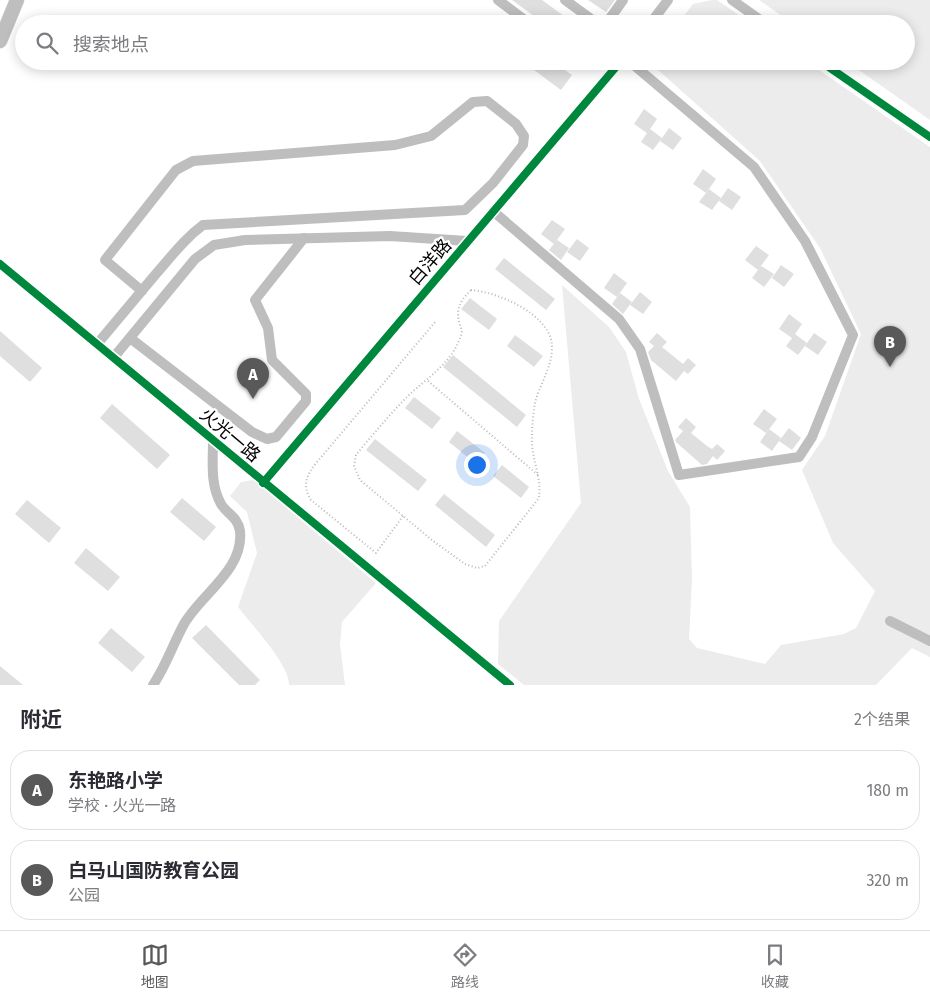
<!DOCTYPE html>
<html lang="zh">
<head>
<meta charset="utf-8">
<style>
  body { margin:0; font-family:"Fira Sans","Noto Sans SC",sans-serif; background:#f7f7f7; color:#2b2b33 }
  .you { position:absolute; left:476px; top:464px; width:18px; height:18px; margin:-12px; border:4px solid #fff; border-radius:50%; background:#1a73e8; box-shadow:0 0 0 8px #1a73e833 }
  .badge { display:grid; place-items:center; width:32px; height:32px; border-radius:50%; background:#595959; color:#fff; font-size:16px; font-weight:700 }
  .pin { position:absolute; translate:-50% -41px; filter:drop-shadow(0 1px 2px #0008) }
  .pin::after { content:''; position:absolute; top:26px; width:18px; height:15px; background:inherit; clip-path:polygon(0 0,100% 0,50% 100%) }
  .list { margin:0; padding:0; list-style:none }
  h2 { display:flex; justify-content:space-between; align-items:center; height:65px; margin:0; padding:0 20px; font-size:21px }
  h2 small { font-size:16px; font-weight:400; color:#7c7c81 }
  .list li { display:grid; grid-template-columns:32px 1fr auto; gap:15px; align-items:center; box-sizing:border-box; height:80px; margin:0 10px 10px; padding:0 10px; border:1px solid #e1e1e2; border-radius:20px }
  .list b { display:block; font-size:19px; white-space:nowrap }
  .list p { margin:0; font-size:16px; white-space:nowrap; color:#7c7c81 }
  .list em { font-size:16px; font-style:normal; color:#7c7c81 }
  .icon { flex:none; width:28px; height:28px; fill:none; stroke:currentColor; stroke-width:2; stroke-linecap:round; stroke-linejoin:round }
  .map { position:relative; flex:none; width:930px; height:685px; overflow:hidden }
  .search { position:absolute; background:#fff; box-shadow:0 2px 12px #0003; left:15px; right:15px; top:15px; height:55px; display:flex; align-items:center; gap:12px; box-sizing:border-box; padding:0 18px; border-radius:28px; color:#7c7c81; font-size:19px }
  .sheet { height:245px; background:#fff }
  nav { display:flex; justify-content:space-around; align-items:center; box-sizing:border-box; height:70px; border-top:1px solid #e1e1e2; background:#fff; font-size:14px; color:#7c7c81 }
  nav a { display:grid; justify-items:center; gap:2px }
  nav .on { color:#595959 }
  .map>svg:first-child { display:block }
  .green { fill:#ececec }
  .building { fill:#dfdfdf }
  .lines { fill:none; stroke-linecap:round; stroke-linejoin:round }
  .major-casing { stroke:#dbdbdb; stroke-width:15 }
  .path { stroke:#b9b9b9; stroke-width:2; stroke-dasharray:1 2.5; stroke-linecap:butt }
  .minor { stroke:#bebebe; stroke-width:10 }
  .major { stroke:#bebebe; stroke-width:14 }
  .cycleway-casing { stroke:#fff; stroke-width:11 }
  .cycleway { stroke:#00873e; stroke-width:8 }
  .labels { text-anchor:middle; stroke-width:4.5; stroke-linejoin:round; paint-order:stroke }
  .street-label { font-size:18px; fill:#000; stroke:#fff }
</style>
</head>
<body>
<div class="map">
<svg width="930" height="685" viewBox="0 0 930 685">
  <rect width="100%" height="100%" fill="#fff"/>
  <!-- green -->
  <g class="green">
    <polygon points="712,0 717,0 752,24 678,24 693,4"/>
    <polygon points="759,0 930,0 930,120 846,61 906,61 906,24 793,24"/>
    <polygon points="648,61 806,61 930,147 930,657 912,648 876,685 524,685 498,664 499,621 581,503 562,285 609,327 626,352 639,399 668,471 690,507 692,579 689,639 697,648 765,664 781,645 844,634 856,628 875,591 833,543 802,470 825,436 861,334 820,248 760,161"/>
    <path d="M253,480L376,583L342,622L340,644L345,685H289C290,665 251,624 238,607L257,553L247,512L230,496L241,482Z"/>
  </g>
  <!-- building -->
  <g class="building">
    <polygon points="512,0 542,0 575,24 545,24"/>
    <polygon points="588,0 615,0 606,12"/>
    <polygon points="522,61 552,61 572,75 561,90"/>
    <polygon points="644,109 657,119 650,129 662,138 653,150 641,142 647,133 634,124"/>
    <polygon points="669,128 682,138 673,150 660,141"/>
    <polygon points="703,169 716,179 706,193 693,184"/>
    <polygon points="728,188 741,197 732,210 719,201"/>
    <polygon points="709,189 721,198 712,210 699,202"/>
    <polygon points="552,220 565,229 554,244 541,234"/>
    <polygon points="577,239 589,248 580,261 567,252"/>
    <polygon points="557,240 569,248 561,260 549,250"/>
    <polygon points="756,246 769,255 758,270 745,260"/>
    <polygon points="504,258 555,299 546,310 495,269"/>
    <polygon points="781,265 794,274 784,287 772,278"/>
    <polygon points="761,266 774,274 764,287 752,278"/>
    <polygon points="614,273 627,283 617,297 604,288"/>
    <polygon points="640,292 652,302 643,314 630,305"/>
    <polygon points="620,293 632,302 623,314 612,304"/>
    <polygon points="470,298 497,319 489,330 461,309"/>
    <polygon points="789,314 802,324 795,334 807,343 798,355 786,346 793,337 792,338 779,329"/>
    <polygon points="0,331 42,368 30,382 0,356"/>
    <polygon points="657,333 667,342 662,347 678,360 683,364 688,358 696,365 688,374 684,371 676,381 651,360 648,352 654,346 649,342"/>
    <polygon points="814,333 827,342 818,355 805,346"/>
    <polygon points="515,335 543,356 534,367 507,346"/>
    <polygon points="453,355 526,415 517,427 443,367"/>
    <polygon points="414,397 441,418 432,429 405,408"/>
    <polygon points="112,404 170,455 157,469 100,418"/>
    <polygon points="764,409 777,419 766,433 753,424"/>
    <polygon points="686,418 696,427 691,433 707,446 712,449 717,444 725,451 717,460 713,456 707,464 702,465 676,442 675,440 683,431 678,427"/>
    <polygon points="789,428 801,438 792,450 779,441"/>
    <polygon points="769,429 781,438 772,451 760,442"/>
    <polygon points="457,431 485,453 476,464 449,442"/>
    <polygon points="375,439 427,480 418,491 366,450"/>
    <polygon points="502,465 529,487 521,498 493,476"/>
    <polygon points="444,494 495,535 486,547 435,505"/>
    <polygon points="182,498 216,527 204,541 170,512"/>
    <polygon points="27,500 61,528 49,543 15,514"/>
    <polygon points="86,548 120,577 108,591 74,563"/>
    <polygon points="206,625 260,680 255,685 239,685 192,638"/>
    <polygon points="111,628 145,657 132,672 98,643"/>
    <polygon points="0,666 23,685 0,685"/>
  </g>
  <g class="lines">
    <defs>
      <polyline id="major" points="0,41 17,0"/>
    </defs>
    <!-- major casing -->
    <use href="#major" class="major-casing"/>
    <!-- path -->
    <g class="path">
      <path d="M471,290C498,292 553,315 552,348C552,367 539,386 535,403C533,414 532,427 532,438C531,458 542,477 539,498L485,566L477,568L465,564L433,541L360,480L354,466L356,455L364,445C378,429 391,413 406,398C425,379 456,361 462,331C455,312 457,304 471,290Z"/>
      <polyline points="428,381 538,475"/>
      <path d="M403,516L376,553L311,500C302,486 306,475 317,462L436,321"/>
    </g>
    <!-- minor -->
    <g class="minor">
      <polyline points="498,0 530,24"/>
      <polyline points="565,0 598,24"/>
      <polyline points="732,0 766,24"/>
      <polyline points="606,24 623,0"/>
      <polyline points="650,24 668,0"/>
      <polyline points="580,61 582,61"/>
      <polyline points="820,61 930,137"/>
      <polyline points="494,212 619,319 640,349 679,475 799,457 812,437 853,335 805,241 754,167 629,61"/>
      <polyline points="0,264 510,685"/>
      <polyline points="130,338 252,432 267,439 276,437 306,401 306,394 272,360 268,328 255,300 304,238"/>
      <path d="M98,343C117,320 136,298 155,275C171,257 184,239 203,225L465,210L493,183L523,145L524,136L516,124L487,101L473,102L431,136L395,145L193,161L176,170L105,260L142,291"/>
      <polyline points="114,357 195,259 214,245 245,240 390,236 467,241"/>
      <polyline points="263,483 621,61"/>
      <polyline points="890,621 930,641"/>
      <path d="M153,685C166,666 173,644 184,624C201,594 244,570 240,531C238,517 227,514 221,504C210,484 213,462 213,440"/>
    </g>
    <!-- major -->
    <use href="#major" class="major"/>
    <defs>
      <g id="cycleway">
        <polyline points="820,61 930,137"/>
        <polyline points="0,264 510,685"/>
        <polyline points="263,483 621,61"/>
      </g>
    </defs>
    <!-- cycleway casing -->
    <use href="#cycleway" class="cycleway-casing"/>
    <!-- cycleway -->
    <use href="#cycleway" class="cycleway"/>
  </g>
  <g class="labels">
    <!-- street labels -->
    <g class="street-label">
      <text transform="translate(430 262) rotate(-49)" y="6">白洋路</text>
      <text transform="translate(230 435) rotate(40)" y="6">火光一路</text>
    </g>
  </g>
</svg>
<div class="you"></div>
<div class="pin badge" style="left:253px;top:399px">A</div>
<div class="pin badge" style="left:890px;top:367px">B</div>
<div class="search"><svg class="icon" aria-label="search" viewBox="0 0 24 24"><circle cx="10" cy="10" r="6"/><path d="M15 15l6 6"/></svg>搜索地点</div>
</div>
<section class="sheet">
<h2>附近<small>2个结果</small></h2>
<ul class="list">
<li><span class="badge">A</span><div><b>东艳路小学</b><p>学校 · 火光一路</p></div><em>180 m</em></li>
<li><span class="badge">B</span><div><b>白马山国防教育公园</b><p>公园</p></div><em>320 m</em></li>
</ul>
</section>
<nav>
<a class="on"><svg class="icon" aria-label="map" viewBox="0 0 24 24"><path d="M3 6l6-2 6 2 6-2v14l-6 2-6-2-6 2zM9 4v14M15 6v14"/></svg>地图</a>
<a><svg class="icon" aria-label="directions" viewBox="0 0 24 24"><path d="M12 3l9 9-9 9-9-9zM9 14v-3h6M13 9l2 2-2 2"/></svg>路线</a>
<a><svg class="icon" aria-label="saved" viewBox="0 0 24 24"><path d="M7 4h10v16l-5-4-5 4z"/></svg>收藏</a>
</nav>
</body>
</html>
